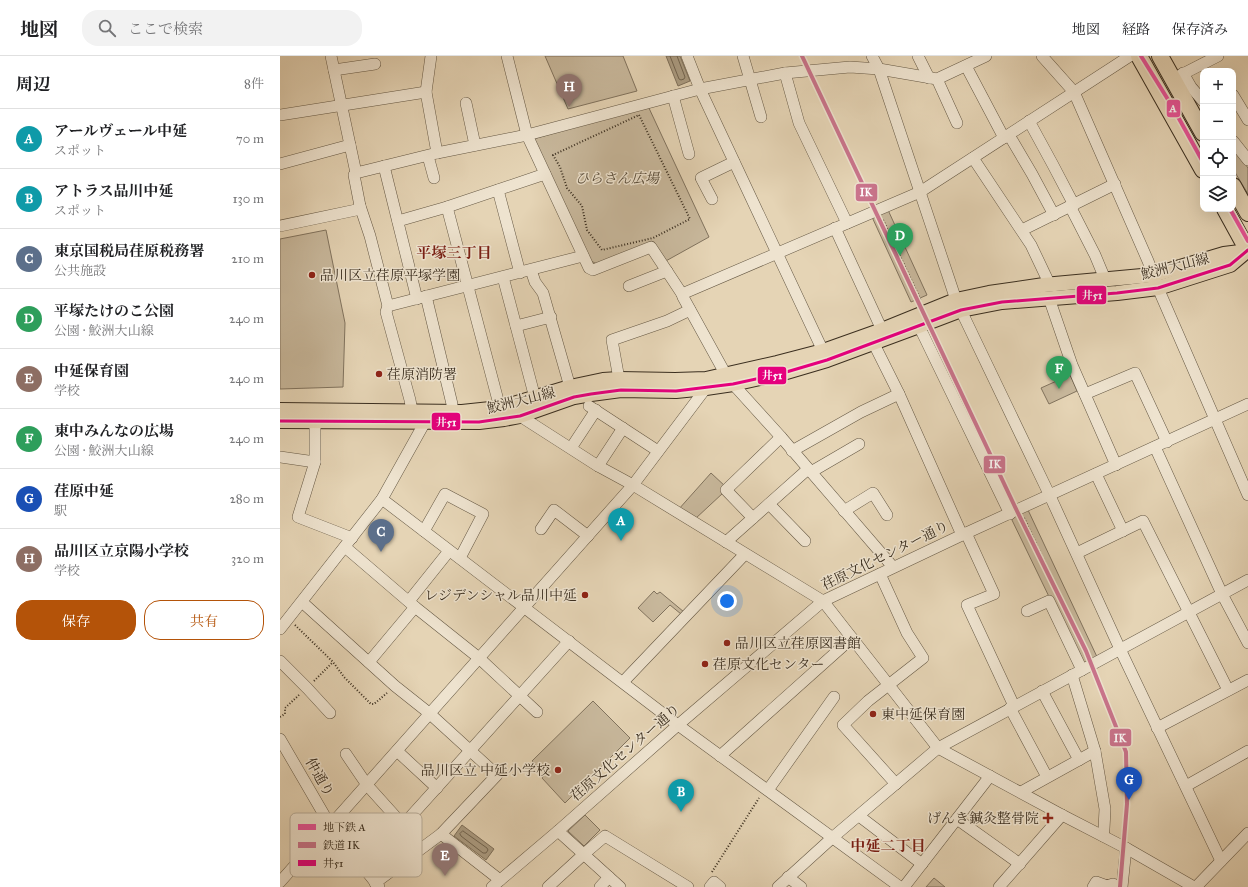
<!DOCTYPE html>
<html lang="ja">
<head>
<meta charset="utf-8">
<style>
  body { margin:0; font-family:"IM FELL Great Primer","Noto Serif JP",serif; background:#f2f2f2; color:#202124 }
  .controls { position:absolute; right:12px; top:12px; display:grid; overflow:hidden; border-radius:8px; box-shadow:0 4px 16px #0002 }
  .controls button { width:36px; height:36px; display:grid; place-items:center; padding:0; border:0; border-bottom:1px solid #e0e0e0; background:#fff; color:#202124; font:20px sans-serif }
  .you { position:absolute; left:447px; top:545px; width:14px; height:14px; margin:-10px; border:3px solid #fff; border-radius:50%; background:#1a73e8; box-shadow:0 0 0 6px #1a73e833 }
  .badge { display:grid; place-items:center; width:26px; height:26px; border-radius:50%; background:#b45309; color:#fff; font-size:13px; font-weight:700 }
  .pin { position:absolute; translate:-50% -33px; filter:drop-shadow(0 1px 2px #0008) }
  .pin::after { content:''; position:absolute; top:21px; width:14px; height:12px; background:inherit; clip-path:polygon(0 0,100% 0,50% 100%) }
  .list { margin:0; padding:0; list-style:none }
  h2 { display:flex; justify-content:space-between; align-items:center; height:52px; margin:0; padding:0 16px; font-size:17px }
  h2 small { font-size:13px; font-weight:400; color:#757577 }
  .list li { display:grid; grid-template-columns:26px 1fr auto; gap:12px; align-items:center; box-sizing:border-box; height:60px; padding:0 16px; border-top:1px solid #e0e0e0 }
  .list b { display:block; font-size:15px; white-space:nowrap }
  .list p { margin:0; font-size:13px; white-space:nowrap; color:#757577 }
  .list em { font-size:13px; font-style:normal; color:#757577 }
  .actions { display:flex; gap:8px; padding:12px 16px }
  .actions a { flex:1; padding:9px 0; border:1px solid #b45309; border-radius:16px; text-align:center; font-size:14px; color:#b45309 }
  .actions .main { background:#b45309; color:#fff }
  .icon { flex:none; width:22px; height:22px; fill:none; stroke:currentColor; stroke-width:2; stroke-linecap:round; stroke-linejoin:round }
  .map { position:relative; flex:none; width:968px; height:831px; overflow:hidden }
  header { display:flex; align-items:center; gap:24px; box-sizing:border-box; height:56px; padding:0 20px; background:#fff; border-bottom:1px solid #e0e0e0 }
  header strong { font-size:19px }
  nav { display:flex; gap:22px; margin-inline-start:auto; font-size:14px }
  .search { width:280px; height:36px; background:#f2f2f2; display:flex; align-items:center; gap:10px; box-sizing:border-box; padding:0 14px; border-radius:16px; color:#757577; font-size:15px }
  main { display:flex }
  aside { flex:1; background:#fff }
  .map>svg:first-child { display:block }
  .green { fill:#c8b89c; stroke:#81735e }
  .water { fill:#ab9c82; stroke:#7e705a }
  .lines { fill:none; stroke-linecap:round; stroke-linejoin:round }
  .shore { stroke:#726550; stroke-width:1 }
  .minor-casing { stroke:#655844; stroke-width:12 }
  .major-casing { stroke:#3a2e1f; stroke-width:16 }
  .highway-casing { stroke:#3a2e1f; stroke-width:18 }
  .path { stroke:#3a2e1f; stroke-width:2; stroke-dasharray:1 2; stroke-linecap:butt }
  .minor { stroke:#eee3cf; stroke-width:11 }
  .major { stroke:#e5d4b5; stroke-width:14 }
  .highway { stroke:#e5d4b5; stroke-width:16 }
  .bus-1-casing { stroke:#eee3cf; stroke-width:6 }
  .bus-1 { stroke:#e5007d; stroke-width:3 }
  .rail-1-casing { stroke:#eee3cf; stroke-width:7 }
  .rail-1 { stroke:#ca748c; stroke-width:4 }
  .metro-1-casing { stroke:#eee3cf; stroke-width:7 }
  .metro-1 { stroke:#e85298; stroke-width:4 }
  .poi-dot { fill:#8f2418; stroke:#eee3cf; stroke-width:1.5 }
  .labels { text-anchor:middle; stroke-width:3; stroke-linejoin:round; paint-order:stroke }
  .park-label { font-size:14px; font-style:italic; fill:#564a38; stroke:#eee3cf }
  .street-label { font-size:14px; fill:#3a2e1f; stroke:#eee3cf }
  .poi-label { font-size:14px; fill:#3a2e1f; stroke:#eee3cf; text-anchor:start }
  .neighbourhood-label { font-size:15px; font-weight:bold; fill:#7a1f14; stroke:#eee3cf }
  .key { fill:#eee3cf; stroke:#b8ad9a; stroke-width:1 }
  .key-label { font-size:11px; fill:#3a2e1f }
  .line-badge { stroke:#eee3cf; stroke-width:1.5 }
  .badge-label { font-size:11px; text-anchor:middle; font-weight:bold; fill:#fff }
</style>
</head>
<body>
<header>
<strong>地図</strong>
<div class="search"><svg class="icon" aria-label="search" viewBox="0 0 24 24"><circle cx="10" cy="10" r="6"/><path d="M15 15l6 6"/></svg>ここで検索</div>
<nav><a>地図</a><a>経路</a><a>保存済み</a></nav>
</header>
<main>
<aside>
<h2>周辺<small>8件</small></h2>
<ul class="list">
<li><span class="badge" style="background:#0f9aa8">A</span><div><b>アールヴェール中延</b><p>スポット</p></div><em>70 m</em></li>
<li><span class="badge" style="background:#0f9aa8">B</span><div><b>アトラス品川中延</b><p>スポット</p></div><em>130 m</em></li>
<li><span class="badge" style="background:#5c6f8a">C</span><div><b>東京国税局荏原税務署</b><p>公共施設</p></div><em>210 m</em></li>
<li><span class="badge" style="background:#2e9e5b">D</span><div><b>平塚たけのこ公園</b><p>公園 · 鮫洲大山線</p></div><em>240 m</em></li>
<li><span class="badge" style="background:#8d6e63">E</span><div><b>中延保育園</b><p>学校</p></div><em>240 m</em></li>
<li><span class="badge" style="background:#2e9e5b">F</span><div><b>東中みんなの広場</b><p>公園 · 鮫洲大山線</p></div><em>240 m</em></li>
<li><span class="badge" style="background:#1a4fb4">G</span><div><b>荏原中延</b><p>駅</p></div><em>280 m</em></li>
<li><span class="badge" style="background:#8d6e63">H</span><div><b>品川区立京陽小学校</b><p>学校</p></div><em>320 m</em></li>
</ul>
<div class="actions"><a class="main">保存</a><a>共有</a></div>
</aside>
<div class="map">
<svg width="968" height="831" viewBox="0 0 968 831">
  <rect width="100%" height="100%" fill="#e5d4b5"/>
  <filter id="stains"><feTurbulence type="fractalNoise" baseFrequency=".005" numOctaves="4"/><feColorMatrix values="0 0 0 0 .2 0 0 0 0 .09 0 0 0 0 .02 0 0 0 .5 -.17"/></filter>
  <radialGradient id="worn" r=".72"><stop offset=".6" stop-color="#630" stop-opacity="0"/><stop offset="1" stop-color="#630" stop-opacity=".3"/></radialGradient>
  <!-- green -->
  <g class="green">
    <polygon points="265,0 343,0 357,35 288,53"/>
    <polygon points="368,50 429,181 384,206 372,186 317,208 311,205 253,83"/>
    <polygon points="953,90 968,112 968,138 953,113"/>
    <polygon points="608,154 647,239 631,246 592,161"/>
    <polygon points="46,174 65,267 63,331 0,333 0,183"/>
    <polygon points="790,319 797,335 769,348 761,332"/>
    <polygon points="431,417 446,431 443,437 415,463 398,454"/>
    <polygon points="748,454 818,603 803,611 731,462"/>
    <polygon points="374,535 377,538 380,536 404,556 401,558 390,549 373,566 358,552"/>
    <polygon points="313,645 350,682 285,747 262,722 265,718 252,705"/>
    <polygon points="305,759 320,774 304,790 288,775"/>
    <polygon points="654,822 665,831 646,831"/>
  </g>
  <!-- water -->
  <g class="water">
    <polygon points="386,0 400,0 410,25 398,30"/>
    <polygon points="182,769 214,793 206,804 174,780"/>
  </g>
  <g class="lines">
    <!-- shore -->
    <g class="shore">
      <polyline points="390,0 399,23 401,24 404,23 405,21 397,0"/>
      <polygon points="183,775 207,792 208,794 206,797 203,797 181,780 180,778"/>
    </g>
    <defs>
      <g id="minor">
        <polyline points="51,0 76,117"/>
        <polyline points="151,0 146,36 157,97"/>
        <polyline points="227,0 247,79 309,212 313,214 371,191 402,238 403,241 446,319 453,328 501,381 613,511"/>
        <polyline points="407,0 420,33 543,295"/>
        <polyline points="463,0 481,61"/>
        <polyline points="592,0 599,13 676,244 770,440 840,593 941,805"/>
        <polyline points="638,0 649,22"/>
        <polyline points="762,0 794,36 868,205 881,239 968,439"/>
        <polyline points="686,10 724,82"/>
        <polyline points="54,14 95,8"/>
        <polyline points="505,17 519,67 567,167"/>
        <polyline points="903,17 911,31 923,45"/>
        <polyline points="657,23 677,67"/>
        <polyline points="893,23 938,0"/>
        <polyline points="953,39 968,64"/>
        <polyline points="393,40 409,98"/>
        <polyline points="186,47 195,89"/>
        <polyline points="0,59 146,36"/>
        <polyline points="749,65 773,109 794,149"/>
        <polyline points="729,79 752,118 774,159"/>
        <polyline points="953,85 968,104"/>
        <polyline points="148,100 154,122"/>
        <polyline points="693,102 751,189 770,229"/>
        <polyline points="0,108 70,89"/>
        <polyline points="104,110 137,243"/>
        <polyline points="218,134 240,217"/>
        <polyline points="432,143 421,122 454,106"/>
        <polyline points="80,150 90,180 108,250"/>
        <polyline points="790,150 815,199 825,223"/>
        <polyline points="167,151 220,352"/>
        <polyline points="118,165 167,151 265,118"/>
        <polyline points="0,170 76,154 80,150 74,119 76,117 157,97 247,79 420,33 505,17 570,11 599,13 657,23 706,0"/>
        <polyline points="555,172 602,274"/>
        <polyline points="742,174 835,128"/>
        <polyline points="251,214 255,226 263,237 290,331"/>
        <polyline points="223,221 255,342"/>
        <polyline points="349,230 387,215"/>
        <polyline points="402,238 640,136 850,0"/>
        <polyline points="146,240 172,348"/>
        <polyline points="769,242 792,309 836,409"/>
        <polyline points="236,270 271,261"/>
        <polyline points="639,270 730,458"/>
        <polyline points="594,288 619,338 682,479"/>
        <polyline points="339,323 332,284 387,265 410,254"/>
        <polyline points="805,338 855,317 887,386"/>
        <polyline points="309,350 378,395"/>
        <polyline points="132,355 130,344 106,256 108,250 303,200"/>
        <polyline points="236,356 240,360 318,410 353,429 543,545 658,692 782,759 846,792 914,831"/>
        <polyline points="35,358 35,406 18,461 72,482"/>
        <polyline points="875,391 942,538 968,587"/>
        <polyline points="291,392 316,354"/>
        <polyline points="512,395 581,356 619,338"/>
        <polyline points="0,401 35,406"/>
        <polyline points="318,410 343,372"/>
        <polyline points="531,416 579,388"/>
        <polyline points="816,418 843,475"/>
        <polyline points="102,443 398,669 620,831"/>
        <polyline points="489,448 525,485"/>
        <polyline points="564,455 593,437 607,459"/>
        <polyline points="473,462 446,434 501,381"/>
        <polyline points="261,473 274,454 308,480"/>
        <polyline points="144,475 165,438 203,458 180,502"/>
        <polyline points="686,477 714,538 687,549 734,650"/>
        <polyline points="446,486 528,413"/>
        <polyline points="65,491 135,551 199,602 257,656"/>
        <polyline points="797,497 863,465 948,634"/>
        <polyline points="600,518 627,577 643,602 588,645 563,669 616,728"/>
        <polyline points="129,545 169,495"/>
        <polyline points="22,546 115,630 149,657 217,719 161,778 220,824"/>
        <polyline points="747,555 769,545 802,614"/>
        <polyline points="0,573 102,443 145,366 146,360"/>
        <polyline points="0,605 27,632 50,657"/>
        <polyline points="89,606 135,551"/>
        <polyline points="792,619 815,695 825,753 824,773 823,780"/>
        <polyline points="343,626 465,498"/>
        <polyline points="762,635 799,704"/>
        <polyline points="730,652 767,721"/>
        <polyline points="877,672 968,624"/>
        <polyline points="0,683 50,769 99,831"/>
        <polyline points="117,695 157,732"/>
        <polyline points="66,698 87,729 123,769 289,585"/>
        <polyline points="440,700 572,582"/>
        <polyline points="906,730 968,695"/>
        <polyline points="488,734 554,641"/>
        <polyline points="741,736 815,695"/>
        <polyline points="579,760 642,808"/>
        <polyline points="677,763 740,808"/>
        <polyline points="278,775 340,831"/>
        <polyline points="508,821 521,831"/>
        <polyline points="0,826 353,429 426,332"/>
        <polyline points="95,827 161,778"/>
        <polyline points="212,831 278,775 398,669 543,545 682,479 968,348"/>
        <polyline points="268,831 304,798 325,780 408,831"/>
        <polyline points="320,831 329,821"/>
        <polyline points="430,831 434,826 440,831"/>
        <polyline points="498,831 552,782 658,692 968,524"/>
        <polyline points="624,831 710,720"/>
        <polyline points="719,831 782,759"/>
        <polyline points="813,831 816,826 827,830 833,828 837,831"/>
        <polyline points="842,831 846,792"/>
        <polyline points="916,831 968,777"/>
      </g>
      <g id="major">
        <polyline points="0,354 182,356 220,352 290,331 323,324 339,323 395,324 426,323 497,307 543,295 602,274 676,244 709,237 764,229 873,219 944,198 968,195"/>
        <polyline points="0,365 199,366 224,363 240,360 294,341 311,338 341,334 396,335 426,332 453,328 503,317 547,304 639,270 681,254 722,246 837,237 878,232 950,209 968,194"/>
      </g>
      <g id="highway">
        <polyline points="859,0 923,114"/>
        <polyline points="880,0 923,77"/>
        <polyline points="953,130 968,157"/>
        <polyline points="945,153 968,195"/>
      </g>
    </defs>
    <!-- minor casing -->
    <use href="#minor" class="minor-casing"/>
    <!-- major casing -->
    <use href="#major" class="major-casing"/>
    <!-- highway casing -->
    <use href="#highway" class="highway-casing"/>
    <!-- path -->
    <g class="path">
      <polygon points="359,59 410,163 373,182 322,194 307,174 302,150 287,132 280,111 273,99"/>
      <polyline points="603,164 641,245"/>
      <polyline points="744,462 802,586"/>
      <polyline points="15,569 53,606 64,621 91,648 94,648 107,637"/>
      <polyline points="34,625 53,606"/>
      <polyline points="0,661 5,658 5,652 19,639"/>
      <polyline points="432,816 479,742"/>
    </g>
    <!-- minor -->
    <use href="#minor" class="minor"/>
    <!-- major -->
    <use href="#major" class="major"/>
    <!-- highway -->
    <use href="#highway" class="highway"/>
    <defs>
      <polyline id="bus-1" points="0,365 199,366 240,360 294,341 311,338 341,334 396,335 453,328 503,317 547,304 681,254 722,246 837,237 878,232 950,209 968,194"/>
    </defs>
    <!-- bus-1 casing -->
    <use href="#bus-1" class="bus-1-casing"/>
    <!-- bus-1 -->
    <use href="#bus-1" class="bus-1"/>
    <defs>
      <polyline id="rail-1" points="522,0 737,455 806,595 846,696 847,748 840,831"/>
    </defs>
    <!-- rail-1 casing -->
    <use href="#rail-1" class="rail-1-casing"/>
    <!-- rail-1 -->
    <use href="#rail-1" class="rail-1"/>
    <defs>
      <g id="metro-1">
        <polyline points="861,0 892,50 923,106"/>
        <polyline points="950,153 968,185"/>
      </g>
    </defs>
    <!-- metro-1 casing -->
    <use href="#metro-1" class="metro-1-casing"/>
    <!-- metro-1 -->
    <use href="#metro-1" class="metro-1"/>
  </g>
  <!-- markers -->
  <g class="poi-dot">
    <circle cx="32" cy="219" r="4"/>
    <circle cx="99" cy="318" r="4"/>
    <circle cx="305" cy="539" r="4"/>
    <circle cx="447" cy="587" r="4"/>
    <circle cx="425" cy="608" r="4"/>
    <circle cx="593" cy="658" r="4"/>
    <circle cx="278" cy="714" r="4"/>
    <path d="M766 756h4v4h4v4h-4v4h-4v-4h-4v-4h4z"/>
  </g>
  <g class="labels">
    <!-- park labels -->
    <g class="park-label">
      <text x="337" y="127">ひらさん広場</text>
    </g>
    <!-- street labels -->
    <g class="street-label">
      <text transform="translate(895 210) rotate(-14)" y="5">鮫洲大山線</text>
      <text transform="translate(241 344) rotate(-14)" y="5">鮫洲大山線</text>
      <text transform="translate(605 499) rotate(-26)" y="5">荏原文化センター通り</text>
      <text transform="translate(345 696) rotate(-41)" y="5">荏原文化センター通り</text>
      <text transform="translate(40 721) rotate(60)" y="5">仲通り</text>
    </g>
    <!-- poi labels -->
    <g class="poi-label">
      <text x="40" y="224">品川区立荏原平塚学園</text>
      <text x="107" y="323">荏原消防署</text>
      <text x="297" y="544" text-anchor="end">レジデンシャル品川中延</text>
      <text x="455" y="592">品川区立荏原図書館</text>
      <text x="433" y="613">荏原文化センター</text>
      <text x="601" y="663">東中延保育園</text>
      <text x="270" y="719" text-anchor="end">品川区立 中延小学校</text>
      <text x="759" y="767" text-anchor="end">げんき鍼灸整骨院</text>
    </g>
    <!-- neighbourhood labels -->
    <g class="neighbourhood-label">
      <text x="174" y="202">平塚三丁目</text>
      <text x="608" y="795">中延二丁目</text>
    </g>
  </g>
  <!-- legend -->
  <rect x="10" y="757" width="132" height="64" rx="6" class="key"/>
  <rect x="18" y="768" width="18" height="6" fill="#e85298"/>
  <rect x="18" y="786" width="18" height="6" fill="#ca748c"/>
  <rect x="18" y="804" width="18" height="6" fill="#e5007d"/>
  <g class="key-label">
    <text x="43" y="775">地下鉄 A</text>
    <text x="43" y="793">鉄道 IK</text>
    <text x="43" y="811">井51</text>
  </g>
  <g class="line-badge">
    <rect x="886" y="43" width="15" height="19" rx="4" fill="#e85298"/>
    <rect x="575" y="127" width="23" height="19" rx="4" fill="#ca748c"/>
    <rect x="796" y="229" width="31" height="20" rx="4" fill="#e5007d"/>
    <rect x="477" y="310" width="30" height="19" rx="4" fill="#e5007d"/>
    <rect x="151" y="356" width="30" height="19" rx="4" fill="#e5007d"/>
    <rect x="703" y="399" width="23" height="19" rx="4" fill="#ca748c"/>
    <rect x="829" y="672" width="23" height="19" rx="4" fill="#ca748c"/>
  </g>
  <g class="badge-label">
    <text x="893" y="56">A</text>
    <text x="586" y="140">IK</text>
    <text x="812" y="243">井51</text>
    <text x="492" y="323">井51</text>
    <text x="166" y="370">井51</text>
    <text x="715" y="412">IK</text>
    <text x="840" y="686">IK</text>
  </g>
  <rect width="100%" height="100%" filter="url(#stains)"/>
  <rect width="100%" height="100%" fill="url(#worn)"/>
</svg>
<div class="controls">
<button>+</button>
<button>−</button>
<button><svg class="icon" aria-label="locate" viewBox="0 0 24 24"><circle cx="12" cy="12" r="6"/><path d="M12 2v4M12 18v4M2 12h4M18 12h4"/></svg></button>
<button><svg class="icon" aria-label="layers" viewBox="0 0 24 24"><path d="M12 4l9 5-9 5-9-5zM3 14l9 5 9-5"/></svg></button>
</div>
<div class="you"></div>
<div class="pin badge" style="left:341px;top:485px;background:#0f9aa8">A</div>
<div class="pin badge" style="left:401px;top:756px;background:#0f9aa8">B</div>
<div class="pin badge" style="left:101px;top:496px;background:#5c6f8a">C</div>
<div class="pin badge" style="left:620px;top:200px;background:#2e9e5b">D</div>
<div class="pin badge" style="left:165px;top:820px;background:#8d6e63">E</div>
<div class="pin badge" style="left:779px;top:333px;background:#2e9e5b">F</div>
<div class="pin badge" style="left:849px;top:744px;background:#1a4fb4">G</div>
<div class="pin badge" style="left:289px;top:51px;background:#8d6e63">H</div>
</div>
</main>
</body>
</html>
